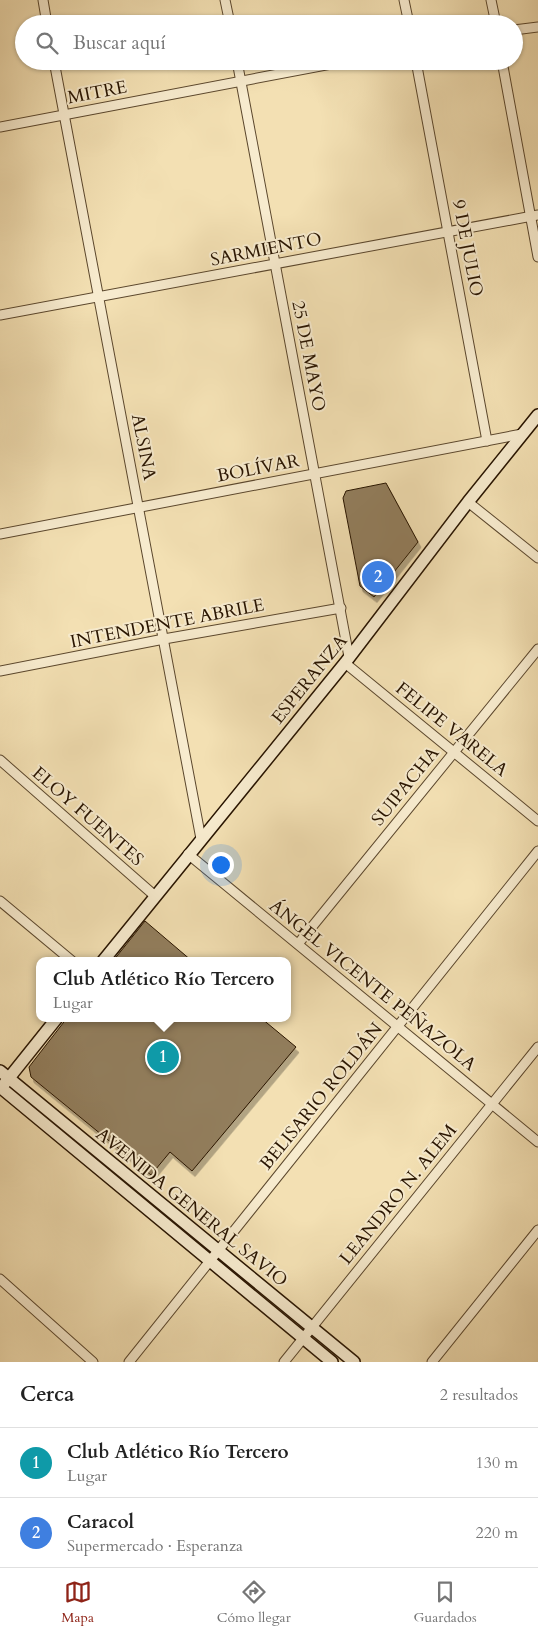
<!DOCTYPE html>
<html lang="es">
<head>
<meta charset="utf-8">
<style>
  body { margin:0; font-family:Cardo,serif; background:#f2f2f2; color:#222 }
  .you { position:absolute; left:220px; top:864px; width:18px; height:18px; margin:-12px; border:4px solid #fff; border-radius:50%; background:#1a73e8; box-shadow:0 0 0 8px #1a73e833 }
  .badge { display:grid; place-items:center; width:32px; height:32px; border-radius:50%; background:#8f2418; color:#fff; font-size:16px; font-weight:700 }
  .pin { position:absolute; translate:-50% -50%; border:2px solid #fff; box-shadow:0 1px 5px #0006 }
  .popup { position:absolute; left:36px; top:957px; width:255px; height:65px; box-sizing:border-box; display:grid; place-content:center; border-radius:10px; background:#fff; filter:drop-shadow(0 1px 4px #0005); font-size:16px; white-space:nowrap; color:#767676 }
  .popup b { font-size:19px; color:#222 }
  .popup::after { content:''; position:absolute; left:50%; top:100%; margin-left:-10px; border:10px solid transparent; border-top-color:#fff }
  .list { margin:0; padding:0; list-style:none }
  h2 { display:flex; justify-content:space-between; align-items:center; height:65px; margin:0; padding:0 20px; font-size:21px }
  h2 small { font-size:16px; font-weight:400; color:#767676 }
  .list li { display:grid; grid-template-columns:32px 1fr auto; gap:15px; align-items:center; box-sizing:border-box; height:70px; padding:0 20px; border-top:1px solid #e0e0e0 }
  .list b { display:block; font-size:19px; white-space:nowrap }
  .list p { margin:0; font-size:16px; white-space:nowrap; color:#767676 }
  .list em { font-size:16px; font-style:normal; color:#767676 }
  .icon { flex:none; width:28px; height:28px; fill:none; stroke:currentColor; stroke-width:2; stroke-linecap:round; stroke-linejoin:round }
  .map { position:relative; flex:none; width:538px; height:1362px; overflow:hidden }
  .search { position:absolute; background:#fff; box-shadow:0 1px 4px #0004; left:15px; right:15px; top:15px; height:55px; display:flex; align-items:center; gap:12px; box-sizing:border-box; padding:0 18px; border-radius:28px; color:#767676; font-size:19px }
  .sheet { height:205px; background:#fff }
  nav { display:flex; justify-content:space-around; align-items:center; box-sizing:border-box; height:70px; border-top:1px solid #e0e0e0; background:#fff; font-size:14px; color:#767676 }
  nav a { display:grid; justify-items:center; gap:2px }
  nav .on { color:#8f2418 }
  .map>svg:first-child { display:block }
  .building { fill:#927e5d; stroke:#281400; filter:url(#shadow) }
  .lines { fill:none; stroke-linecap:round; stroke-linejoin:round }
  .minor-casing { stroke:#5b472d; stroke-width:11 }
  .secondary-casing { stroke:#281400; stroke-width:14 }
  .minor { stroke:#f7ebce; stroke-width:9 }
  .secondary { stroke:#f7ebce; stroke-width:11 }
  .labels { text-anchor:middle; stroke-width:4; stroke-linejoin:round; paint-order:stroke }
  .street-label { font-size:18px; fill:#281400; stroke:#f7ebce }
</style>
</head>
<body>
<div class="map">
<svg width="538" height="1362" viewBox="0 0 538 1362">
  <defs>
    <filter id="shadow"><feDropShadow dx="3" dy="5.5" stdDeviation="0" flood-color="#0004"/></filter>
  </defs>
  <rect width="100%" height="100%" fill="#f3e0b3"/>
  <filter id="stains"><feTurbulence type="fractalNoise" baseFrequency=".004" numOctaves="4"/><feColorMatrix values="0 0 0 0 .2 0 0 0 0 .09 0 0 0 0 .02 0 0 0 .5 -.17"/></filter>
  <radialGradient id="worn" r=".72"><stop offset=".6" stop-color="#630" stop-opacity="0"/><stop offset="1" stop-color="#630" stop-opacity=".3"/></radialGradient>
  <!-- building -->
  <g class="building">
    <polygon points="386,483 418,542 374,597 360,586 343,498 346,491"/>
    <polygon points="145,921 192,961 113,961"/>
    <polygon points="67,1018 261,1018 296,1047 192,1171 170,1152 151,1175 31,1077 29,1067"/>
  </g>
  <g class="lines">
    <defs>
      <g id="minor">
        <polyline points="43,0 47,24"/>
        <polyline points="225,0 230,24"/>
        <polyline points="404,0 409,24"/>
        <polyline points="491,0 496,24"/>
        <polyline points="514,30 538,27"/>
        <polyline points="54,61 201,839"/>
        <polyline points="237,61 349,657"/>
        <polyline points="416,61 487,441"/>
        <polyline points="502,61 538,257"/>
        <polyline points="0,127 347,61"/>
        <polyline points="0,315 538,215"/>
        <polyline points="468,502 538,558"/>
        <polyline points="0,534 522,434"/>
        <polyline points="345,663 538,821"/>
        <polyline points="0,671 164,639 341,608"/>
        <polyline points="0,760 155,896"/>
        <polyline points="188,854 538,1142"/>
        <polyline points="0,901 72,961"/>
        <polyline points="298,944 538,649"/>
        <polyline points="0,1279 93,1362"/>
        <polyline points="129,1362 538,851"/>
        <polyline points="284,1362 538,1047"/>
        <polyline points="432,1362 538,1230"/>
      </g>
      <g id="secondary">
        <polyline points="103,961 345,663 468,502 538,415"/>
        <polyline points="0,1071 354,1362"/>
        <polyline points="5,1083 57,1018"/>
        <polyline points="0,1087 332,1362"/>
      </g>
    </defs>
    <!-- minor casing -->
    <use href="#minor" class="minor-casing"/>
    <!-- secondary casing -->
    <use href="#secondary" class="secondary-casing"/>
    <!-- minor -->
    <use href="#minor" class="minor"/>
    <!-- secondary -->
    <use href="#secondary" class="secondary"/>
  </g>
  <g class="labels">
    <!-- street labels -->
    <g class="street-label">
      <text transform="translate(97 92) rotate(-11)" y="6">MITRE</text>
      <text transform="translate(468 248) rotate(79)" y="6">9 DE JULIO</text>
      <text transform="translate(266 249) rotate(-11)" y="6">SARMIENTO</text>
      <text transform="translate(309 356) rotate(79)" y="6">25 DE MAYO</text>
      <text transform="translate(144 447) rotate(79)" y="6">ALSINA</text>
      <text transform="translate(258 468) rotate(-11)" y="6">BOLÍVAR</text>
      <text transform="translate(167 623) rotate(-11)" y="6">INTENDENTE ABRILE</text>
      <text transform="translate(309 679) rotate(-51)" y="6">ESPERANZA</text>
      <text transform="translate(452 729) rotate(39)" y="6">FELIPE VARELA</text>
      <text transform="translate(405 786) rotate(-51)" y="6">SUIPACHA</text>
      <text transform="translate(88 816) rotate(41)" y="6">ELOY FUENTES</text>
      <text transform="translate(373 985) rotate(39)" y="6">ÁNGEL VICENTE PEÑAZOLA</text>
      <text transform="translate(321 1096) rotate(-51)" y="6">BELISARIO ROLDÁN</text>
      <text transform="translate(398 1194) rotate(-51)" y="6">LEANDRO N. ALEM</text>
      <text transform="translate(192 1207) rotate(39)" y="6">AVENIDA GENERAL SAVIO</text>
    </g>
  </g>
  <rect width="100%" height="100%" filter="url(#stains)"/>
  <rect width="100%" height="100%" fill="url(#worn)"/>
</svg>
<div class="you"></div>
<div class="pin badge" style="left:163px;top:1057px;background:#0f9aa8">1</div>
<div class="popup"><b>Club Atlético Río Tercero</b>Lugar</div>
<div class="pin badge" style="left:378px;top:577px;background:#3f7fe0">2</div>
<div class="search"><svg class="icon" aria-label="search" viewBox="0 0 24 24"><circle cx="10" cy="10" r="6"/><path d="M15 15l6 6"/></svg>Buscar aquí</div>
</div>
<section class="sheet">
<h2>Cerca<small>2 resultados</small></h2>
<ul class="list">
<li><span class="badge" style="background:#0f9aa8">1</span><div><b>Club Atlético Río Tercero</b><p>Lugar</p></div><em>130 m</em></li>
<li><span class="badge" style="background:#3f7fe0">2</span><div><b>Caracol</b><p>Supermercado · Esperanza</p></div><em>220 m</em></li>
</ul>
</section>
<nav>
<a class="on"><svg class="icon" aria-label="map" viewBox="0 0 24 24"><path d="M3 6l6-2 6 2 6-2v14l-6 2-6-2-6 2zM9 4v14M15 6v14"/></svg>Mapa</a>
<a><svg class="icon" aria-label="directions" viewBox="0 0 24 24"><path d="M12 3l9 9-9 9-9-9zM9 14v-3h6M13 9l2 2-2 2"/></svg>Cómo llegar</a>
<a><svg class="icon" aria-label="saved" viewBox="0 0 24 24"><path d="M7 4h10v16l-5-4-5 4z"/></svg>Guardados</a>
</nav>
</body>
</html>
